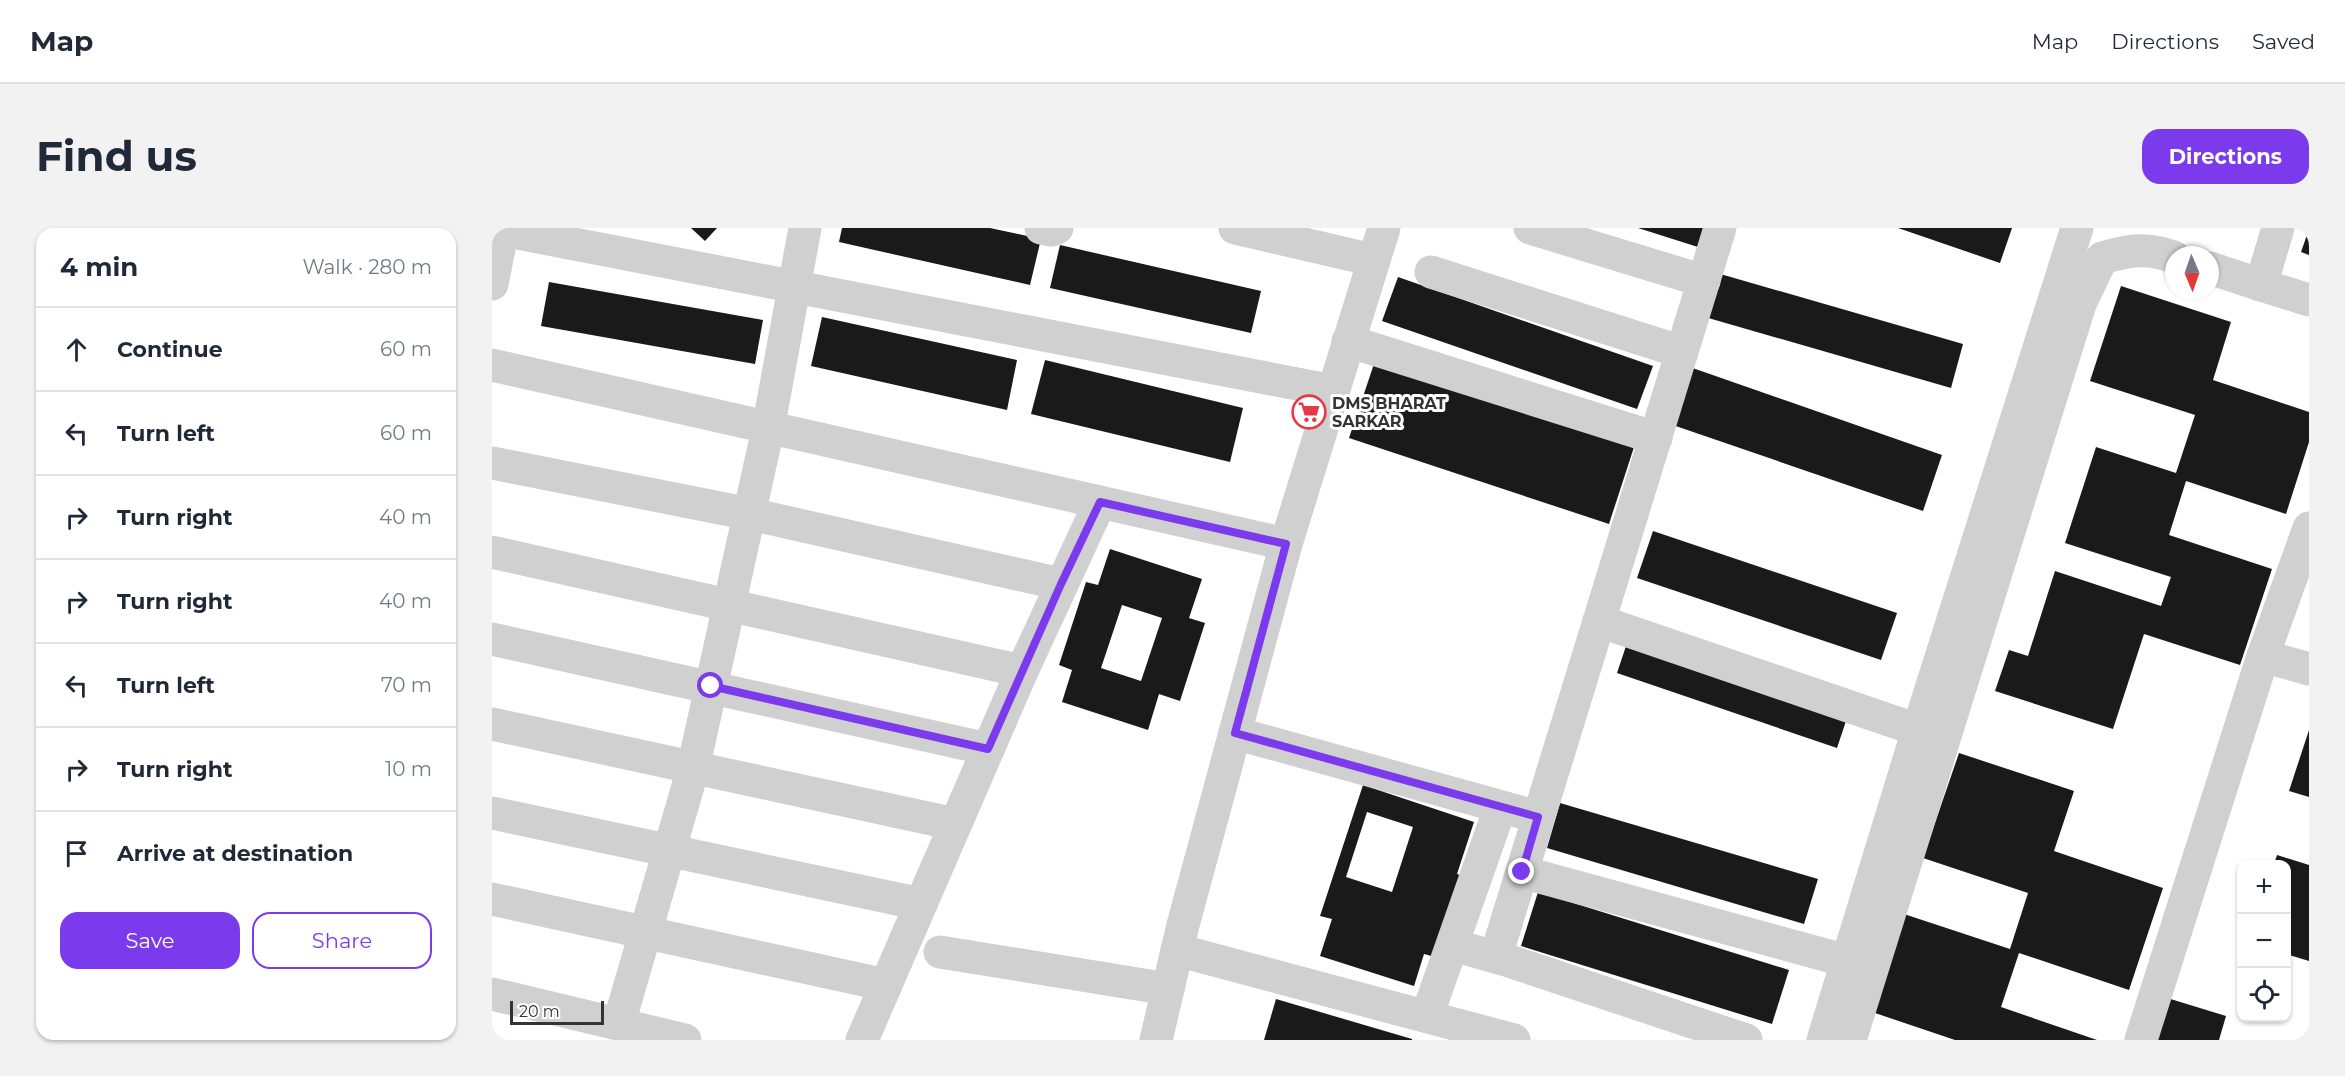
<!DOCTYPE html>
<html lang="en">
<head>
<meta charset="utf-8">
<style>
  body { margin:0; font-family:Montserrat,sans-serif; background:#f2f2f3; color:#1f2937 }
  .controls { position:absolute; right:18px; bottom:18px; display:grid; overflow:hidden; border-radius:12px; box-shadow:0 2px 4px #0004 }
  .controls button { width:54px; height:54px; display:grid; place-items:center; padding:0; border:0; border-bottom:2px solid #e0e1e3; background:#fff; color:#1f2937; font:30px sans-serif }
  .compass { position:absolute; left:1673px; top:18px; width:54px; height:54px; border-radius:50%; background:#fff; box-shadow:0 2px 4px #0004; rotate:178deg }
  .scale { position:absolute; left:18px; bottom:15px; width:94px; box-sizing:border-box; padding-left:6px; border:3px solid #333; border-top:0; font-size:16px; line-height:21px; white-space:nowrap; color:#333; -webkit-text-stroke:4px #fff; paint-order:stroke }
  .stop { position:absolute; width:18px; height:18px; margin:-14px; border:4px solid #7c3aed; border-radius:50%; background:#fff }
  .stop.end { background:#7c3aed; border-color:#fff; box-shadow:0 2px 6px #0008 }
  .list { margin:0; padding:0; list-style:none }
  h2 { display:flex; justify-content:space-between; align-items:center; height:78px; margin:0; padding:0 24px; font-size:26px }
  h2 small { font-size:20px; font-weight:400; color:#747a83 }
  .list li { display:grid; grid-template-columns:39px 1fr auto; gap:18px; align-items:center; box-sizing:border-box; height:84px; padding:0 24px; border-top:2px solid #e0e1e3 }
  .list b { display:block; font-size:22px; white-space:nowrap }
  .list em { font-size:20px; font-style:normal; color:#747a83 }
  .actions { display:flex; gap:12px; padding:18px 24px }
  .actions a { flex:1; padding:14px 0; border:2px solid #7c3aed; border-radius:18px; text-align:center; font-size:21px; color:#7c3aed }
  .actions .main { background:#7c3aed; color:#fff }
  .icon { flex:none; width:33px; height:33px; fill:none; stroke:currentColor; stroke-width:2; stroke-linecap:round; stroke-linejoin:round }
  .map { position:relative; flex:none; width:1817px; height:812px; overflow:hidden; border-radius:18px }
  header { display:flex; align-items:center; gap:36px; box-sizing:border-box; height:84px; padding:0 30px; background:#fff; border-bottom:2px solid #e0e1e3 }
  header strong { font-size:28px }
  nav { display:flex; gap:33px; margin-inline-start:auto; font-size:21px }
  .intro { display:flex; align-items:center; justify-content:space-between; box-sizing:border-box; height:144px; padding:0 36px }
  h1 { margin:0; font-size:42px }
  .button { padding:15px 27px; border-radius:18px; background:#7c3aed; color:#fff; font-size:21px; font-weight:700 }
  main { display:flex; gap:36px; padding:0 36px }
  aside { flex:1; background:#fff; border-radius:18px; box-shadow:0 2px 4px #0004 }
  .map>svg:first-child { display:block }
  .building { fill:#1a1a1a; fill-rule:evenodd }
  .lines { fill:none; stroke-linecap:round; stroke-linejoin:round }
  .minor { stroke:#d0d0d0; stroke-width:33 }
  .route { stroke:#7c3aed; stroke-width:8 }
  .labels { text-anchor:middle; stroke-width:6; stroke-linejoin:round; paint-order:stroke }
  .poi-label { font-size:16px; font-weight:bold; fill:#333; stroke:#fff; text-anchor:start }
</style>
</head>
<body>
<header>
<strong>Map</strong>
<nav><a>Map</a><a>Directions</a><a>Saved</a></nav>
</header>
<div class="intro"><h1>Find us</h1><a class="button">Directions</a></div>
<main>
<aside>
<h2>4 min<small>Walk · 280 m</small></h2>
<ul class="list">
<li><svg class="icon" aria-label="ahead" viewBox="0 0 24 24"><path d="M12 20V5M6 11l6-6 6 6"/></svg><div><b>Continue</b></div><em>60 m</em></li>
<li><svg class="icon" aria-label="left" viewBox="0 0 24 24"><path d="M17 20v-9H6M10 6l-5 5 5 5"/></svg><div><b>Turn left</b></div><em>60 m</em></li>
<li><svg class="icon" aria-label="right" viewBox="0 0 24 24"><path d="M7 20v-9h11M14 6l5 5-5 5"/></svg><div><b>Turn right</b></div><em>40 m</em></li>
<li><svg class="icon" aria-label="right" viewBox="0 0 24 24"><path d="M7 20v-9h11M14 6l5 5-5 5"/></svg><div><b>Turn right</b></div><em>40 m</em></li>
<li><svg class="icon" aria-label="left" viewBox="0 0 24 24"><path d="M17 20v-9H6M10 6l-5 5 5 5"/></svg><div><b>Turn left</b></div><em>70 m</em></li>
<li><svg class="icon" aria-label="right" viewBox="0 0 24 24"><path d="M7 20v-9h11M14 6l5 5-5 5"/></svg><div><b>Turn right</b></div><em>10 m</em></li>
<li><svg class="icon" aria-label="arrive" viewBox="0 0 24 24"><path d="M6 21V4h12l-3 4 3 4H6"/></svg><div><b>Arrive at destination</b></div></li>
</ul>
<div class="actions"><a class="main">Save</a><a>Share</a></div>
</aside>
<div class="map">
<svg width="1817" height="812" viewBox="0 0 1817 812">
  <rect width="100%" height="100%" fill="#fff"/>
  <!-- building -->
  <g class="building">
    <polygon points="199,0 225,0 213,13"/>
    <polygon points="350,0 498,0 549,11 538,57 347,14"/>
    <polygon points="1146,0 1215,0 1209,20"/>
    <polygon points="1406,0 1520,0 1508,35"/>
    <polygon points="1817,1 1817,27 1809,24"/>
    <polygon points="568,17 769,63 759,105 558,60"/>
    <polygon points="1218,43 1471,116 1459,160 1206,87"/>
    <polygon points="906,49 1161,138 1145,181 890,93"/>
    <polygon points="57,54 271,92 263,136 49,98"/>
    <polygon points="1629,58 1739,94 1721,152 1817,184 1817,214 1794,286 1694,253 1677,307 1780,341 1748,437 1652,406 1621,501 1503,463 1517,422 1536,428 1563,343 1669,378 1679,349 1573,315 1604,219 1684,245 1703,187 1598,153"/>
    <polygon points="330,89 525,132 515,182 319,138"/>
    <polygon points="884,130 1144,213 1117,296 857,210"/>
    <polygon points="553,132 751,180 738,234 539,186"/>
    <polygon points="1192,137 1450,227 1431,283 1172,194"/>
    <polygon points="1161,303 1405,385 1389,432 1145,350"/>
    <path d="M618,321L710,351L697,390L713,395L688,473L667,466L656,502L570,474L580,442L567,437L594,354L606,357ZM630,377L670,390L649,453L609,440Z"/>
    <polygon points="1138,406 1358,481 1345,520 1125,445"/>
    <polygon points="1817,502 1817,569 1797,563"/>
    <polygon points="1467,525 1582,563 1562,623 1671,660 1637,762 1527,725 1509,779 1605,812 1463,812 1380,784 1412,686 1518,721 1536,665 1431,630"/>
    <path d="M871,557L982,594L965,646L977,650L950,731L932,726L922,758L828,728L840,691L828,688ZM875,584L921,599L900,664L854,649Z"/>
    <polygon points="1068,575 1326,651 1312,696 1055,620"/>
    <polygon points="1785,627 1817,637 1817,733 1794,726 1794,636 1782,636"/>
    <polygon points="1046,664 1297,742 1280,796 1029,718"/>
    <polygon points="1672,769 1734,788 1727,812 1659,812"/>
    <polygon points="784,771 920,811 920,812 772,812"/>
  </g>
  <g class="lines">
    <!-- minor -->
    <g class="minor">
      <polyline points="549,0 559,2 565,0"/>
      <polyline points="743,0 881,32"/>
      <polyline points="1038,0 1212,53"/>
      <polyline points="1786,0 1769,57 1817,72"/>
      <polyline points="10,2 841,163"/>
      <polyline points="1718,40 1769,57"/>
      <polyline points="939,44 1190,124"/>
      <polyline points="0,56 11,0"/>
      <polyline points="856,113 1164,210"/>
      <polyline points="0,137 794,316"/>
      <polyline points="0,235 258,286 569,356"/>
      <polyline points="0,324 530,443"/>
      <polyline points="1107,393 1426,502"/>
      <polyline points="0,411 496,521"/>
      <polyline points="1771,428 1817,441"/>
      <polyline points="0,496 463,596"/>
      <polyline points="743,505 1046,589"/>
      <polyline points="0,585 429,676"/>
      <polyline points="1030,644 1355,733"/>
      <polyline points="0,671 394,757"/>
      <polyline points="961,717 1017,733 1254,812"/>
      <polyline points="685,722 1022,812"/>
      <polyline points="448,724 676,761"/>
      <polyline points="1004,728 1228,0"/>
      <polyline points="0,766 193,812"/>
      <polyline points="935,788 1008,580"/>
      <polyline points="127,795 201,541 276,201 313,0"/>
      <polyline points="370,812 530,443 608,274"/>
      <polyline points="664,812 691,697 794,316 892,0"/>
      <polyline points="1331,812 1426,502 1585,0"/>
      <path d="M1358,812L1588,76L1610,30C1638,22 1654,19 1682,29"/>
      <polyline points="1649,812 1771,428 1817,300"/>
    </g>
  </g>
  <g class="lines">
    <!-- route -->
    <polyline class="route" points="219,458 496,521 569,356 608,274 794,316 743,505 1046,589 1030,644"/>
  </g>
  <!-- icons -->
  <defs>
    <symbol id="supermarket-ring" viewBox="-11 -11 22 22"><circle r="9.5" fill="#fff" stroke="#e63946" stroke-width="1.5"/><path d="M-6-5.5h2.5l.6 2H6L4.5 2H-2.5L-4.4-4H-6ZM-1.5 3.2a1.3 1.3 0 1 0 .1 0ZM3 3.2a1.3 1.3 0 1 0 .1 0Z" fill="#e63946"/></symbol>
  </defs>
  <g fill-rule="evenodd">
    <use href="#supermarket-ring" x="798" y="165" width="38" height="38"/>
  </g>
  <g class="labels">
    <!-- poi labels -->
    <g class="poi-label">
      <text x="840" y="181">DMS BHARAT<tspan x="840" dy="18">SARKAR</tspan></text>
    </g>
  </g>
</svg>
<div class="controls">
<button>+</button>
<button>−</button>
<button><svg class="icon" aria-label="locate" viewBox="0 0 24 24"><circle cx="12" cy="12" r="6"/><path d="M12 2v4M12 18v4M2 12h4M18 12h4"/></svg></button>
</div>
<svg class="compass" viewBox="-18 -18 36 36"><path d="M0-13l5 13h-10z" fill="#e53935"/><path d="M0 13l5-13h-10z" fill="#747a83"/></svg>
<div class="scale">20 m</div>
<div class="stop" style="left:219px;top:458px"></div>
<div class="stop end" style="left:1030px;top:644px"></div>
</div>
</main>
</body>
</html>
